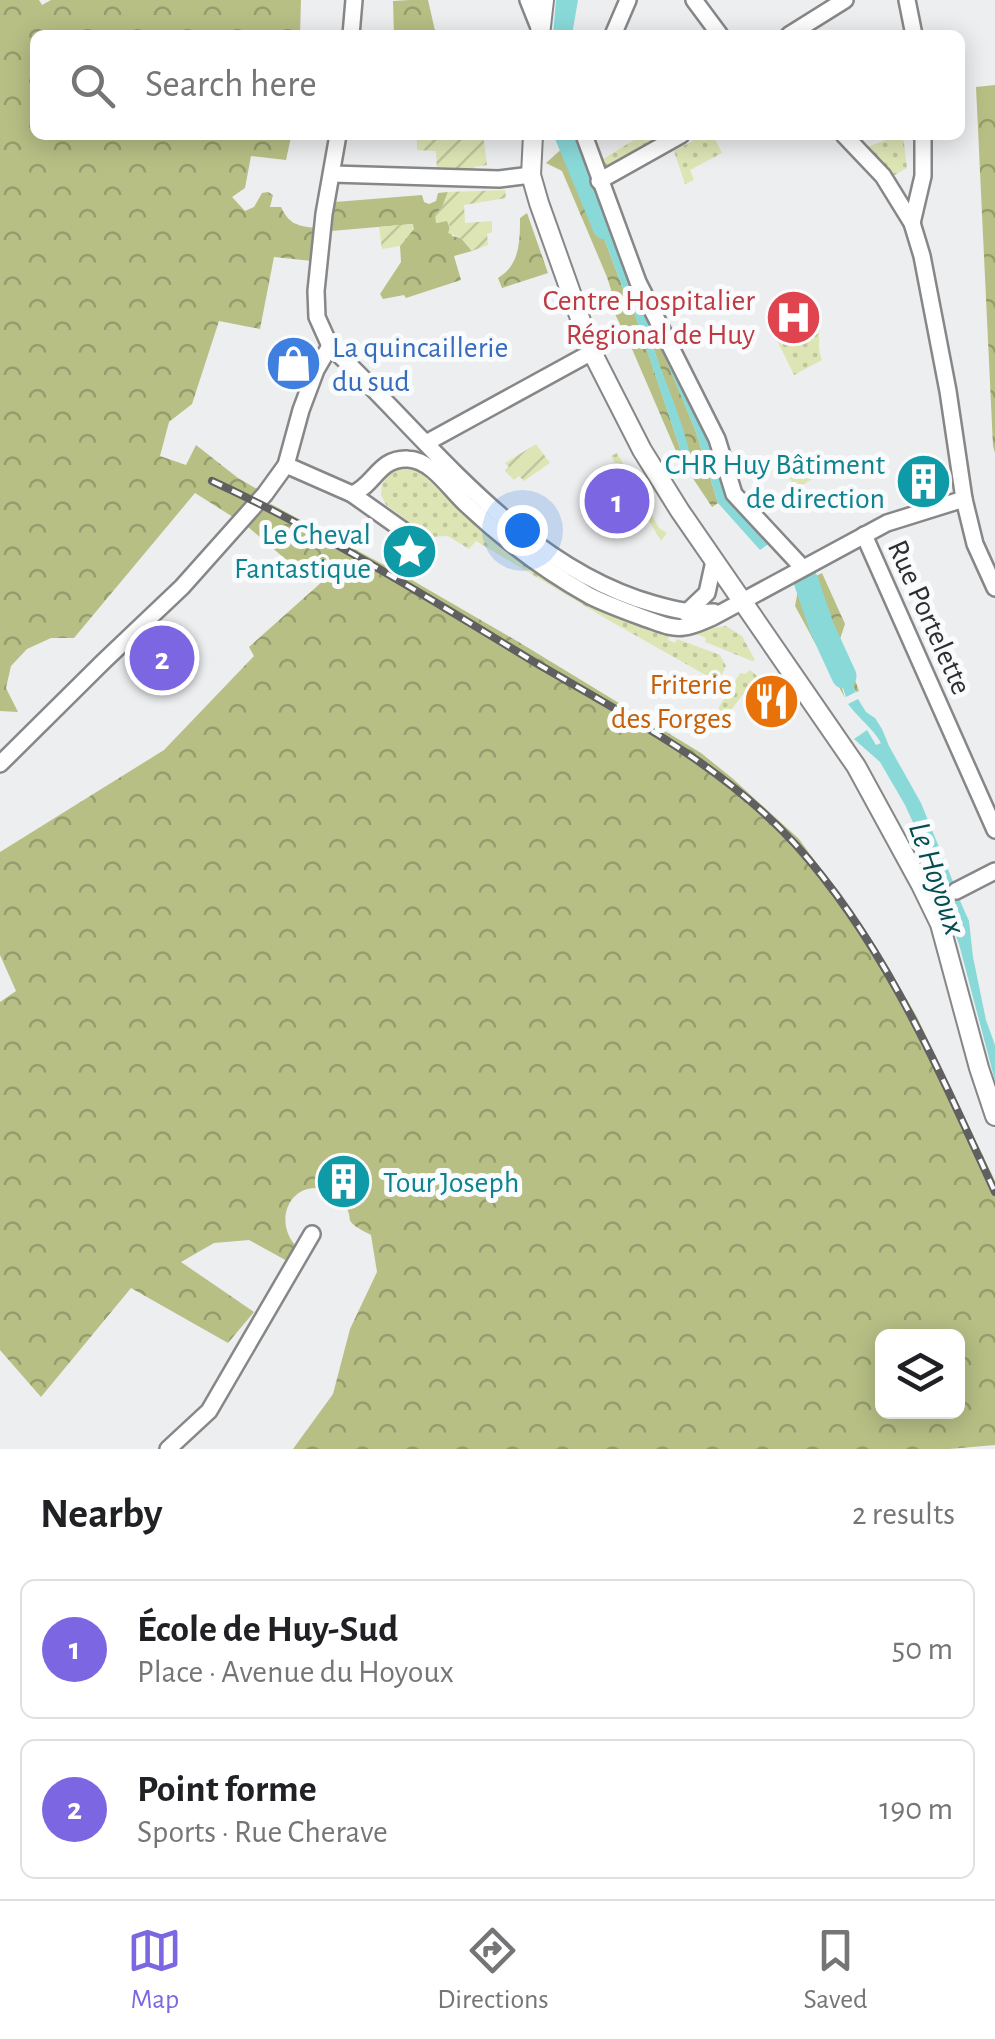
<!DOCTYPE html>
<html lang="en">
<head>
<meta charset="utf-8">
<style>
  body { margin:0; font-family:"Alegreya Sans",sans-serif; background:#f2f2f2; color:#202124 }
  .controls { position:absolute; right:30px; bottom:30px; display:grid; overflow:hidden; border-radius:15px; box-shadow:0 5px 25px #0003 }
  .controls button { width:90px; height:90px; display:grid; place-items:center; padding:0; border:0; border-bottom:2px solid #e0e0e0; background:#fff; color:#202124; font:50px sans-serif }
  .you { position:absolute; left:522px; top:530px; width:35px; height:35px; margin:-25px; border:8px solid #fff; border-radius:50%; background:#1a73e8; box-shadow:0 0 0 15px #1a73e833 }
  .badge { display:grid; place-items:center; width:65px; height:65px; border-radius:50%; background:#7c66e2; color:#fff; font-size:32px; font-weight:700 }
  .pin { position:absolute; translate:-50% -50%; border:5px solid #fff; box-shadow:0 2px 10px #0006 }
  .list { margin:0; padding:0; list-style:none }
  h2 { display:flex; justify-content:space-between; align-items:center; height:130px; margin:0; padding:0 40px; font-size:42px }
  h2 small { font-size:32px; font-weight:400; color:#757577 }
  .list li { display:grid; grid-template-columns:65px 1fr auto; gap:30px; align-items:center; box-sizing:border-box; height:140px; margin:0 20px 20px; padding:0 20px; border:2px solid #e0e0e0; border-radius:15px }
  .list b { display:block; font-size:38px; white-space:nowrap }
  .list p { margin:0; font-size:32px; white-space:nowrap; color:#757577 }
  .list em { font-size:32px; font-style:normal; color:#757577 }
  .icon { flex:none; width:55px; height:55px; fill:none; stroke:currentColor; stroke-width:2; stroke-linecap:round; stroke-linejoin:round }
  .map { position:relative; flex:none; width:995px; height:1449px; overflow:hidden }
  .search { position:absolute; background:#fff; box-shadow:0 5px 25px #0003; left:30px; right:30px; top:30px; height:110px; display:flex; align-items:center; gap:25px; box-sizing:border-box; padding:0 35px; border-radius:15px; color:#757577; font-size:38px }
  .sheet { height:450px; background:#fff }
  nav { display:flex; justify-content:space-around; align-items:center; box-sizing:border-box; height:140px; border-top:2px solid #e0e0e0; background:#fff; font-size:28px; color:#757577 }
  nav a { display:grid; justify-items:center; gap:5px }
  nav .on { color:#7c66e2 }
  .map>svg:first-child { display:block }
  .grass { fill:url(#grass-dots) }
  .forest { fill:url(#forest-crowns); fill-rule:evenodd }
  .garden { fill:url(#garden-furrows) }
  .water { fill:#8ad9d9 }
  .lines { fill:none; stroke-linecap:round; stroke-linejoin:round }
  .river { stroke:#8ad9d9; stroke-width:25 }
  .minor-casing { stroke:#878788; stroke-width:20 }
  .major-casing { stroke:#878788; stroke-width:22 }
  .minor { stroke:#fff; stroke-width:15 }
  .major { stroke:#fff; stroke-width:18 }
  .rail-casing { stroke:#606060; stroke-width:8 }
  .rail { stroke:#fafbfc; stroke-width:4; stroke-dasharray:11; stroke-linecap:butt }
  .labels { text-anchor:middle; stroke-width:10; stroke-linejoin:round; paint-order:stroke }
  .health-label { font-size:30px; fill:#be3a42; stroke:#fafbfc; text-anchor:end }
  .shop-label { font-size:30px; fill:#366cbe; stroke:#fafbfc; text-anchor:start }
  .culture-label { font-size:30px; fill:#0d838f; stroke:#fafbfc; text-anchor:end }
  .street-label { font-size:30px; fill:#2e2e2e; stroke:#fafbfc }
  .food-label { font-size:30px; fill:#c56008; stroke:#fafbfc; text-anchor:end }
  .water-label { font-size:32px; font-style:italic; fill:#024d4e; stroke:#fafbfc }
</style>
</head>
<body>
<div class="map">
<svg width="995" height="1449" viewBox="0 0 995 1449">
  <defs>
    <pattern id="grass-dots" width="8" height="8" patternUnits="userSpaceOnUse" patternTransform="scale(2.5)"><rect width="8" height="8" fill="#dee5b5"/><path d="M2 2h.1M6 6h.1" fill="none" stroke="#bfc59c" stroke-width="1.8" stroke-linecap="round"/></pattern>
    <pattern id="forest-crowns" width="20" height="18" patternUnits="userSpaceOnUse" patternTransform="scale(2.5)"><rect width="20" height="18" fill="#b7bf85"/><path d="M2 6a3 3 0 1 1 6 0M12 15a3 3 0 1 1 6 0" fill="none" stroke="#959c6d"/></pattern>
    <pattern id="garden-furrows" width="10" height="10" patternUnits="userSpaceOnUse" patternTransform="scale(2.5)"><rect width="10" height="10" fill="#dee5b5"/><path d="M-1 1l2-2M0 10L10 0M9 11l2-2" fill="none" stroke="#bfc59c"/></pattern>
  </defs>
  <rect width="100%" height="100%" fill="#edeeef"/>
  <!-- grass -->
  <g class="grass">
    <polygon points="642,135 663,135 607,167 601,166 600,161"/>
    <polygon points="704,135 713,135 722,153 690,170 694,180 685,184 674,151"/>
    <polygon points="899,135 903,135 907,168 891,177 865,148"/>
    <path d="M814,319C824,337 815,343 822,360L794,375L776,338Z"/>
    <polygon points="617,453 659,528 667,533 661,541 611,456"/>
    <polygon points="813,461 823,465 811,480 795,488 789,477 800,474"/>
    <polygon points="405,467 421,473 464,514 554,583 594,608 669,636 668,640 675,643 677,639 720,655 726,666 718,682 610,621 476,541 469,549 448,536 430,537 386,505 381,495 382,484 393,470"/>
    <polygon points="726,626 742,636 755,660 752,661 705,642 706,638 696,634 707,629"/>
    <polygon points="750,670 757,676 721,723 719,707 740,673 745,674"/>
  </g>
  <!-- forest -->
  <g class="forest">
    <path d="M0,0H39L42,5L51,0H301L300,35H35V135H295L291,137L286,160L251,156L245,188L232,197L245,211L254,207L262,193L268,192L273,195L270,207H281C289,224 297,226 316,228L312,261L274,257L260,329L219,321L192,404L169,422L160,456L186,465L196,445L238,478L257,489L233,517L195,493L74,638H51L27,649L11,666L6,688L18,712L0,711Z"/>
    <polygon points="410,0 428,0 436,35 394,35 393,1"/>
    <polygon points="995,85 995,453 993,446 976,87"/>
    <polygon points="566,145 573,160 577,160 581,155 596,192 589,199 624,291 631,302 680,448 679,458 632,349 615,314 613,296 607,277 562,171 546,163"/>
    <polygon points="448,192 437,223 447,220 452,236 461,238 472,251 454,256 461,280 406,298 404,295 383,299 380,294 401,262 400,246 413,229 413,224 331,231 335,202 422,195 424,202 429,204 436,201 438,193"/>
    <path d="M527,213L548,273L502,288L498,278C520,265 520,241 520,218Z"/>
    <polygon points="659,342 696,432 718,503 712,507 694,480 692,461 653,347 654,343"/>
    <path d="M271,504L410,579L517,641L701,753L732,778L799,839L870,937L917,1017L995,1181V1445L949,1449H293L333,1394L350,1329L377,1272L371,1235C366,1232 354,1227 351,1222C349,1220 350,1217 349,1214C346,1204 340,1195 330,1191C292,1176 270,1221 298,1248L289,1262L249,1240L214,1243L181,1262L254,1312L228,1343L131,1288L41,1397L0,1350V1002L16,991L0,955V852L164,750L254,656L249,647L324,580L291,564L247,526ZM882,1336H958V1412H882Z"/>
    <polygon points="822,573 845,624 840,639 859,691 856,692 839,652 830,650 845,698 795,606 799,585"/>
  </g>
  <!-- garden -->
  <g class="garden">
    <polygon points="417,135 483,135 487,165 474,167 474,172 437,171 436,151 417,150"/>
    <polygon points="505,190 506,198 464,205 465,223 492,221 492,232 487,234 488,245 472,251 461,238 448,233 450,227 447,221 436,223 435,214 442,207 448,192"/>
    <polygon points="413,224 414,229 400,246 382,249 379,227"/>
    <polygon points="536,444 550,463 524,481 519,476 514,480 505,471 509,467 505,463"/>
  </g>
  <!-- water -->
  <g class="water">
    <polygon points="556,0 578,0 572,35 553,35"/>
    <path d="M596,192L695,407L713,449L728,497L770,543L760,550L718,503L696,432L659,343L655,342L653,347C668,391 690,434 694,480L679,458L680,448L631,303L624,291L589,199Z"/>
    <polygon points="831,646 839,652 856,692 846,697 830,650"/>
    <path d="M858,699L866,712L875,718L882,729L889,746L921,803L956,889L941,896L934,868L905,805L880,762L854,739L867,730L876,745L881,743C871,726 860,720 848,704Z"/>
    <polygon points="957,894 969,921 973,957 986,1020 995,1045 995,1081 959,944 943,901"/>
  </g>
  <g class="lines">
    <!-- river -->
    <g class="river">
      <polyline points="567,135 605,227"/>
      <polyline points="806,581 822,628 844,676"/>
    </g>
    <defs>
      <g id="minor">
        <polyline points="528,0 540,30"/>
        <polyline points="694,0 720,35"/>
        <polyline points="907,0 914,35"/>
        <polyline points="351,35 354,0"/>
        <polyline points="613,35 628,0"/>
        <polyline points="789,35 845,0"/>
        <path d="M338,135L324,214L316,291L317,317L330,346C428,438 519,566 654,604C675,610 692,614 714,612"/>
        <polyline points="584,135 638,282 717,439 734,494 802,567"/>
        <polyline points="844,135 883,176 912,223 922,256 948,391 964,499 975,544 995,588"/>
        <polyline points="332,174 499,179 531,175"/>
        <polyline points="599,181 681,135"/>
        <polyline points="912,223 923,176 923,135"/>
        <polyline points="426,443 592,352"/>
        <polyline points="286,465 352,494 407,533"/>
        <path d="M352,494C374,486 379,457 408,459C432,460 450,490 467,505C503,539 547,572 590,596C608,605 628,612 647,619C659,623 671,629 684,627C694,626 703,621 713,617L887,523L964,499"/>
        <polyline points="864,535 995,830"/>
        <polyline points="686,613 707,593 714,561"/>
        <polyline points="0,764 104,661 182,587 265,494 286,465 301,410 316,370 330,346"/>
        <polyline points="956,891 995,871"/>
        <polyline points="168,1449 209,1411 312,1234"/>
      </g>
      <g id="major">
        <polyline points="540,35 544,0"/>
        <polyline points="533,135 531,175 539,203 592,352 642,450 680,511 856,766 921,885 940,924 979,1068 995,1116"/>
      </g>
    </defs>
    <!-- minor casing -->
    <use href="#minor" class="minor-casing"/>
    <!-- major casing -->
    <use href="#major" class="major-casing"/>
    <!-- minor -->
    <use href="#minor" class="minor"/>
    <!-- major -->
    <use href="#major" class="major"/>
    <defs>
      <path id="rail" d="M212,481C325,533 430,599 536,663C627,716 724,766 796,845C886,945 939,1071 995,1192"/>
    </defs>
    <!-- rail casing -->
    <use href="#rail" class="rail-casing"/>
    <!-- rail -->
    <use href="#rail" class="rail"/>
  </g>
  <!-- icons -->
  <defs>
    <symbol id="hospital-disc" viewBox="-11 -11 22 22"><circle r="9.5" fill="#e0444e" stroke="#fafbfc"/><path d="M-5-5h3v3.5h4V-5h3V5h-3V1.5h-4V5h-3Z" fill="#fff"/></symbol>
    <symbol id="shop-disc" viewBox="-11 -11 22 22"><circle r="9.5" fill="#3f7fe0" stroke="#fafbfc"/><path d="M-5-2.5h2.3a2.7 3.5 0 0 1 5.4 0H5L5.5 6h-11ZM-1.5-2.5h3a1.5 2.3 0 0 0-3 0Z" fill="#fff"/></symbol>
    <symbol id="building-disc" viewBox="-11 -11 22 22"><circle r="9.5" fill="#0f9aa8" stroke="#fafbfc"/><path d="M-4-6H4V6H1V3H-1V6H-4ZM-2.5-4.3h1.7v1.8h-1.7ZM.8-4.3h1.7v1.8H.8ZM-2.5-1h1.7V.8h-1.7ZM.8-1h1.7V.8H.8Z" fill="#fff"/></symbol>
    <symbol id="sight-disc" viewBox="-11 -11 22 22"><circle r="9.5" fill="#0f9aa8" stroke="#fafbfc"/><path d="M0-6L1.8-2.2L6-1.7L2.9 1.2L3.7 5.4L0 3.3L-3.7 5.4L-2.9 1.2L-6-1.7L-1.8-2.2Z" fill="#fff"/></symbol>
    <symbol id="restaurant-disc" viewBox="-11 -11 22 22"><circle r="9.5" fill="#e8710a" stroke="#fafbfc"/><path d="M-5-6h1v4h1v-4h1v4h1v-4h1v5L-1.5 .5V6h-2V.5L-5-1ZM5-6V6H3V1.5H1.5Q1.5-4 5-6Z" fill="#fff"/></symbol>
  </defs>
  <g fill-rule="evenodd">
    <use href="#hospital-disc" x="762" y="286" width="63" height="63"/>
    <use href="#shop-disc" x="262" y="332" width="63" height="63"/>
    <use href="#building-disc" x="892" y="450" width="63" height="63"/>
    <use href="#sight-disc" x="378" y="520" width="63" height="63"/>
    <use href="#restaurant-disc" x="740" y="670" width="63" height="63"/>
    <use href="#building-disc" x="312" y="1150" width="63" height="63"/>
  </g>
  <g class="labels">
    <!-- health labels -->
    <g class="health-label">
      <text x="755" y="310">Centre Hospitalier<tspan x="755" dy="34">Régional de Huy</tspan></text>
    </g>
    <!-- shop labels -->
    <g class="shop-label">
      <text x="332" y="357">La quincaillerie<tspan x="332" dy="34">du sud</tspan></text>
    </g>
    <!-- culture labels -->
    <g class="culture-label">
      <text x="885" y="474">CHR Huy Bâtiment<tspan x="885" dy="34">de direction</tspan></text>
      <text x="371" y="544">Le Cheval<tspan x="371" dy="34">Fantastique</tspan></text>
      <text x="383" y="1192" text-anchor="start">Tour Joseph</text>
    </g>
    <!-- street labels -->
    <g class="street-label">
      <text transform="translate(930 617) rotate(66)" y="10">Rue Portelette</text>
    </g>
    <!-- food labels -->
    <g class="food-label">
      <text x="732" y="694">Friterie<tspan x="732" dy="34">des Forges</tspan></text>
    </g>
    <!-- water labels -->
    <g class="water-label">
      <text transform="translate(938 878) rotate(71)" y="11">Le Hoyoux</text>
    </g>
  </g>
</svg>
<div class="controls">
<button><svg class="icon" aria-label="layers" viewBox="0 0 24 24"><path d="M12 4l9 5-9 5-9-5zM3 14l9 5 9-5"/></svg></button>
</div>
<div class="you"></div>
<div class="pin badge" style="left:617px;top:501px">1</div>
<div class="pin badge" style="left:162px;top:658px">2</div>
<div class="search"><svg class="icon" aria-label="search" viewBox="0 0 24 24"><circle cx="10" cy="10" r="6"/><path d="M15 15l6 6"/></svg>Search here</div>
</div>
<section class="sheet">
<h2>Nearby<small>2 results</small></h2>
<ul class="list">
<li><span class="badge">1</span><div><b>École de Huy-Sud</b><p>Place · Avenue du Hoyoux</p></div><em>50 m</em></li>
<li><span class="badge">2</span><div><b>Point forme</b><p>Sports · Rue Cherave</p></div><em>190 m</em></li>
</ul>
</section>
<nav>
<a class="on"><svg class="icon" aria-label="map" viewBox="0 0 24 24"><path d="M3 6l6-2 6 2 6-2v14l-6 2-6-2-6 2zM9 4v14M15 6v14"/></svg>Map</a>
<a><svg class="icon" aria-label="directions" viewBox="0 0 24 24"><path d="M12 3l9 9-9 9-9-9zM9 14v-3h6M13 9l2 2-2 2"/></svg>Directions</a>
<a><svg class="icon" aria-label="saved" viewBox="0 0 24 24"><path d="M7 4h10v16l-5-4-5 4z"/></svg>Saved</a>
</nav>
</body>
</html>
